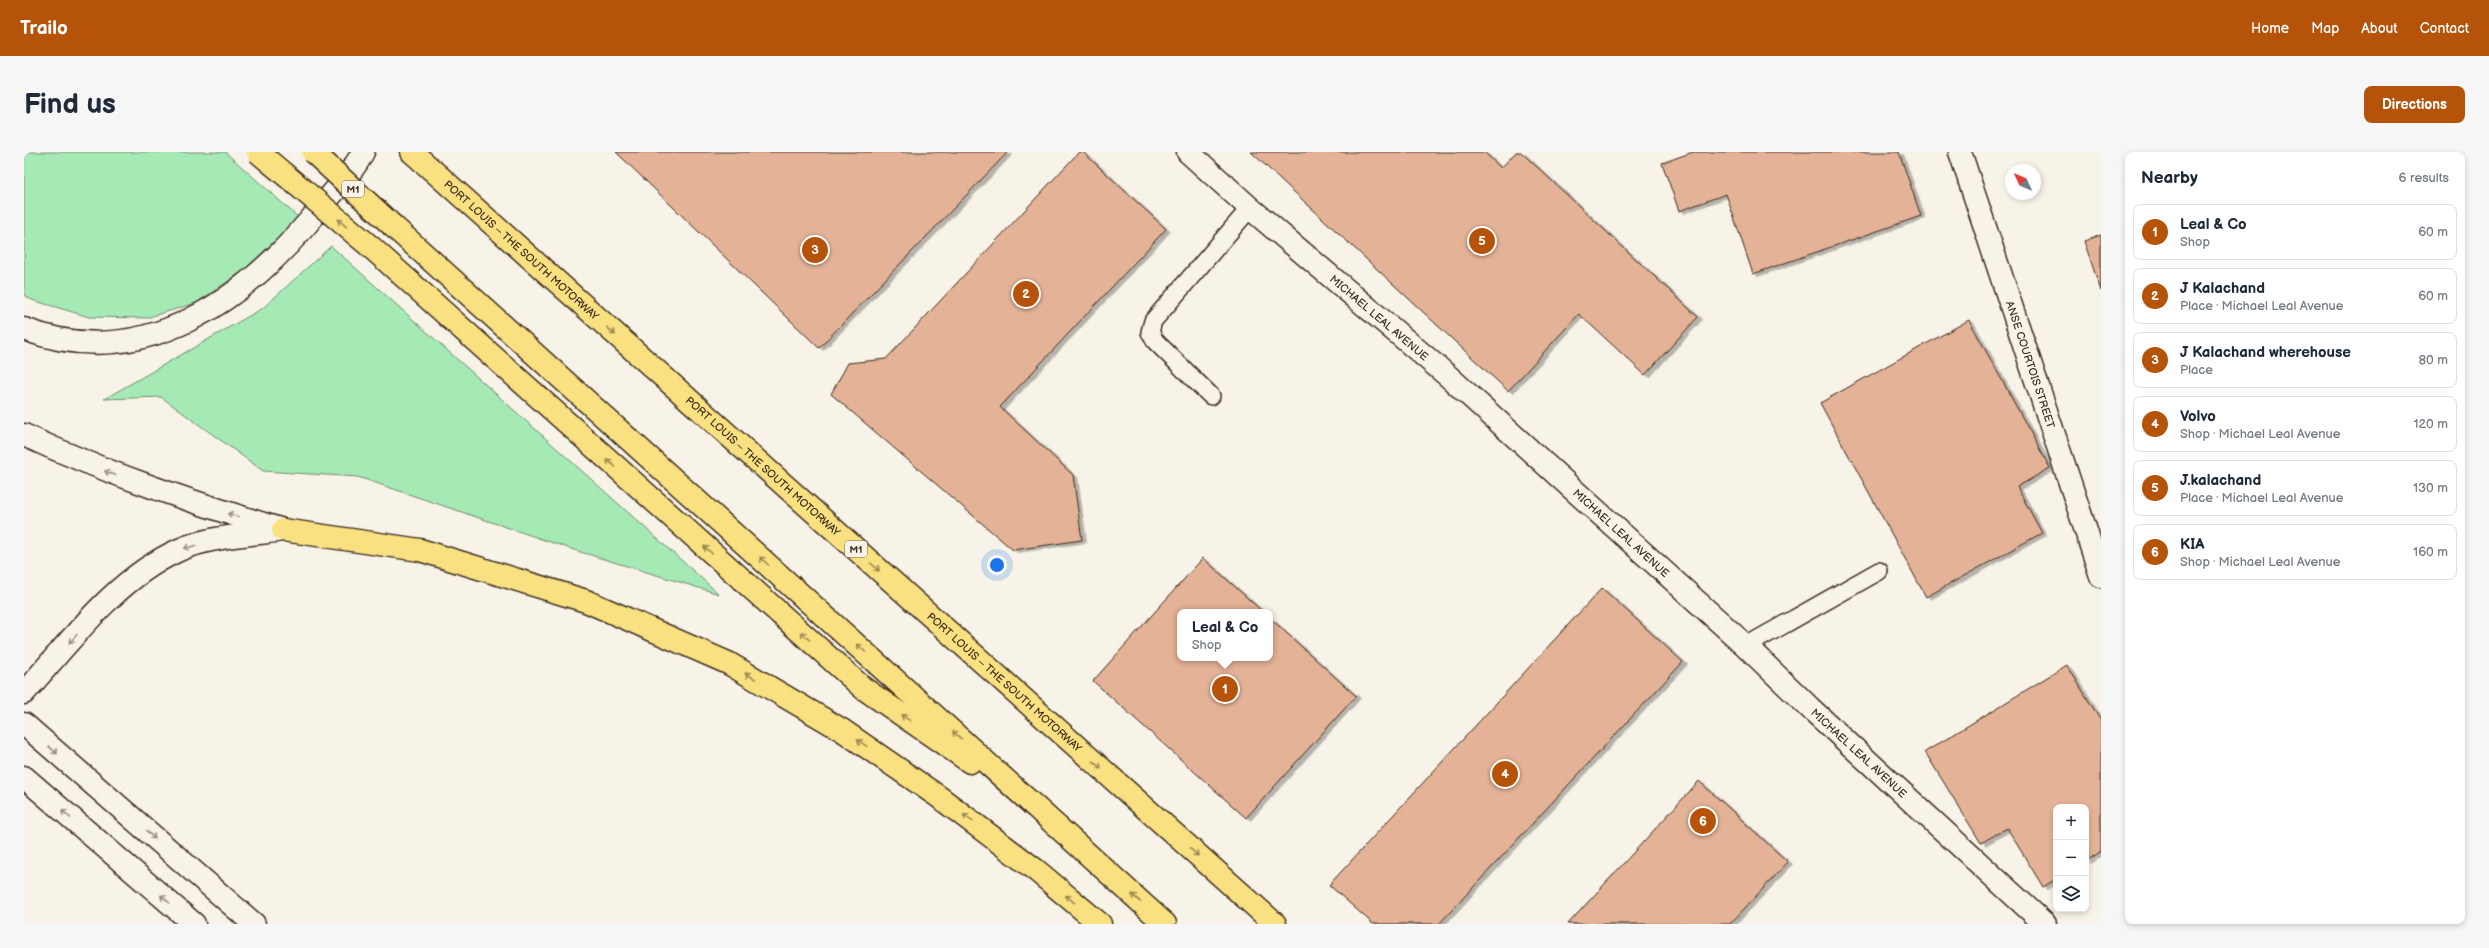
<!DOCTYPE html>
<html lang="en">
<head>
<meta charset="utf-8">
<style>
  body { margin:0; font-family:"Balsamiq Sans",sans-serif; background:#f6f6f7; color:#1f2937 }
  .controls { position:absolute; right:12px; bottom:12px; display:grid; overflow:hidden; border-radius:8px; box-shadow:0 2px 6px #0003 }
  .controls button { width:36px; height:36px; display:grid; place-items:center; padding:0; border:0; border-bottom:1px solid #e0e1e3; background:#fff; color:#1f2937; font:20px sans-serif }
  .compass { position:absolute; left:1981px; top:12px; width:36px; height:36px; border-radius:50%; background:#fff; box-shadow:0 2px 6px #0003; rotate:314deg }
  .you { position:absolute; left:973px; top:413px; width:14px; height:14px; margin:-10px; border:3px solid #fff; border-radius:50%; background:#1a73e8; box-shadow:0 0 0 6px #1a73e833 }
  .badge { display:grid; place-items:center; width:26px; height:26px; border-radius:50%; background:#b45309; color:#fff; font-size:13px; font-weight:700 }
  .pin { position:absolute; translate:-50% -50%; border:2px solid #fff; box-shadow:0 1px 4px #0006 }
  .popup { position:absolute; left:1153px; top:457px; width:96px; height:52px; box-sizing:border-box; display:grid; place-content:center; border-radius:8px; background:#fff; filter:drop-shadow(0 1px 3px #0005); font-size:13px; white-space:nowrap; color:#747a83 }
  .popup b { font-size:15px; color:#1f2937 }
  .popup::after { content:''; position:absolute; left:50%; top:100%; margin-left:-8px; border:8px solid transparent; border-top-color:#fff }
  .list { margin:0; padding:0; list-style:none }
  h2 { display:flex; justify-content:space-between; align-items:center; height:52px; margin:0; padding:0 16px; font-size:17px }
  h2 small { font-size:13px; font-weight:400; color:#747a83 }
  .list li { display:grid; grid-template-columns:26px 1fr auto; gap:12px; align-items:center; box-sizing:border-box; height:56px; margin:0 8px 8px; padding:0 8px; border:1px solid #e0e1e3; border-radius:8px }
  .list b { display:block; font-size:15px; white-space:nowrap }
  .list p { margin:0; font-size:13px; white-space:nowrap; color:#747a83 }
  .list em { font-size:13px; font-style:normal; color:#747a83 }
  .icon { flex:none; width:22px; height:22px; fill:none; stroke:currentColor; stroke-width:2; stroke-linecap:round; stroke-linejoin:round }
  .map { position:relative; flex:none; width:2077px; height:772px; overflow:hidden; border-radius:8px }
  header { display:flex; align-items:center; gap:24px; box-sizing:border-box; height:56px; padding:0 20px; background:#b45309; color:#fff }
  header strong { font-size:19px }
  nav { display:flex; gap:22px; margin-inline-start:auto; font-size:14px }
  .intro { display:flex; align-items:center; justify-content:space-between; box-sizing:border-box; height:96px; padding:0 24px }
  h1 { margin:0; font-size:28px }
  .button { padding:10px 18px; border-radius:8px; background:#b45309; color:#fff; font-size:14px; font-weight:700 }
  main { display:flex; gap:24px; padding:0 24px }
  aside { flex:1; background:#fff; border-radius:8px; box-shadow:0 2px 6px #0003 }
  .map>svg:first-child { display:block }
  .green { fill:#a5eab5; stroke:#708a6a }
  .building { fill:#e4b296; stroke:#3b2a1e; filter:url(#shadow) }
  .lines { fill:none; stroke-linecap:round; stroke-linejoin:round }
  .lane-casing { stroke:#3b2a1e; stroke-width:20 }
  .street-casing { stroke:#3b2a1e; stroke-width:25 }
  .secondary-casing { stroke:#3b2a1e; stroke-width:25 }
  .highway-casing { stroke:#3b2a1e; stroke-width:25 }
  .lane { stroke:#f7f3e8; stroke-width:17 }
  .street { stroke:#f7f3e8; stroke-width:22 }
  .secondary { stroke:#f7f3e8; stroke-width:22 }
  .highway { stroke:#f9e181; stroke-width:22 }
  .highway-bridge-casing { stroke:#3b2a1e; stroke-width:25; stroke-linecap:butt }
  .highway-bridge { stroke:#f9e181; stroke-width:22 }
  .oneway { stroke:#9a8650 }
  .oneway2 { stroke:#998e83 }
  .labels { text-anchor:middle; stroke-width:3; stroke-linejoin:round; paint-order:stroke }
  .shield { fill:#f7f3e8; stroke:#73665b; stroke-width:1 }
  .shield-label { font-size:10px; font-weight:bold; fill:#3b2a1e }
  .street-label { font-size:11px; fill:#3b2a1e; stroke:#f7f3e8 }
</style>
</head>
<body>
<header>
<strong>Trailo</strong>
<nav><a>Home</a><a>Map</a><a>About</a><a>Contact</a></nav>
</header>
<div class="intro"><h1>Find us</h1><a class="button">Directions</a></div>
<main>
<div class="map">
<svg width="2077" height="772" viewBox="0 0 2077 772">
  <defs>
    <filter id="shadow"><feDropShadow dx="4.5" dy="2.5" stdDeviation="0" flood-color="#0004"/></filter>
  </defs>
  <rect width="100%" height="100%" fill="#f7f3e8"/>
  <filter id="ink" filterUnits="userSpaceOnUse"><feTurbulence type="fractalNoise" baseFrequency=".025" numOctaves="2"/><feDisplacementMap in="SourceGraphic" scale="8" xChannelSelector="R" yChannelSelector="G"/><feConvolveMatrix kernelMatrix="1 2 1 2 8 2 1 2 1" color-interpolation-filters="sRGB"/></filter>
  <g filter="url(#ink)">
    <!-- green -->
    <g class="green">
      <polygon points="0,0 201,0 275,66 219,119 172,151 122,166 65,165 8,148 0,143"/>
      <polygon points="307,94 695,442 550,398 334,325 239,319 137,245 80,247 239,156"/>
    </g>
    <!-- building -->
    <g class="building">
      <polygon points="592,0 984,0 795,196"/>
      <polygon points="1055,0 1059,0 1142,77 976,255 1049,323 1058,388 989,398 807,242 824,211 862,207"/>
      <polygon points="1227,0 1460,0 1477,16 1492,0 1497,0 1674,165 1621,223 1555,162 1484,239"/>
      <polygon points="1669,0 1875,0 1897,64 1729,122 1702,42 1655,59 1638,11"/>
      <polygon points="2077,83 2077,139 2060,89"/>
      <polygon points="1945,168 2026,316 1993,335 2018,381 1902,445 1796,251"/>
      <polygon points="1179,406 1239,460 1156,460 1156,506 1246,506 1246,466 1332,544 1222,666 1069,529"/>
      <polygon points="1578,436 1659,510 1415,772 1349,772 1305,733"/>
      <polygon points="2043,513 2077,569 2077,700 2062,709 2062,655 2032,655 2032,727 2019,735 1983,676 1957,691 1901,600"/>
      <polygon points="1675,629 1764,710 1706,772 1544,772"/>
    </g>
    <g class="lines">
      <defs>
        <g id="lane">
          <polyline points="1187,244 1131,189 1126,180 1129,169 1226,56"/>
          <polyline points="1722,494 1855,419"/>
        </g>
        <g id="street">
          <path id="s1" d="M1164,0L1226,56L1424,224L1722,494L1786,556L2021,772"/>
          <path id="s2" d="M1936,0L2077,424"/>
          <path d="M0,541C46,490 91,427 155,398C186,384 226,383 259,378"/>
          <polyline points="0,572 230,772"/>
          <polyline points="0,625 170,772"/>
        </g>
        <g id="secondary">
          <path d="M0,177C121,223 224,146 297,55C311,38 329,20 339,0"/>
          <path d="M0,283C84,322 171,351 259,378"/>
        </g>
        <g id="highway">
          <path id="s3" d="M388,0L1251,772"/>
          <polyline points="369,74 1141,772"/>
          <polyline points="348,96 839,536 946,610"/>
          <polyline points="259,378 396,398 562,449 704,511 818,578 915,645 1013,719 1076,772"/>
        </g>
      </defs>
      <!-- lane casing -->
      <use href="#lane" class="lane-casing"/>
      <!-- street casing -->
      <use href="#street" class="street-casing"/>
      <!-- secondary casing -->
      <use href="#secondary" class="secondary-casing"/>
      <!-- highway casing -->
      <use href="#highway" class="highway-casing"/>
      <!-- lane -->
      <use href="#lane" class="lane"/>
      <!-- street -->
      <use href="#street" class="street"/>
      <!-- secondary -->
      <use href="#secondary" class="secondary"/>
      <!-- highway -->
      <use href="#highway" class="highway"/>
      <defs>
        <g id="highway-bridge">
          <polyline points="234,0 348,96"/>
          <polyline points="289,0 369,74"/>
        </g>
      </defs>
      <!-- highway-bridge casing -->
      <use href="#highway-bridge" class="highway-bridge-casing"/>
      <!-- highway-bridge -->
      <use href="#highway-bridge" class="highway-bridge"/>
    </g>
    <!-- one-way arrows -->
    <defs><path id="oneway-shaft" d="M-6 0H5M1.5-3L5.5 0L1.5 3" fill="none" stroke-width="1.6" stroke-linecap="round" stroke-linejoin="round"/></defs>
    <g class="oneway">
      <use href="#oneway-shaft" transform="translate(318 71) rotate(-140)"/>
      <use href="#oneway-shaft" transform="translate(587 179) rotate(42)"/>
      <use href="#oneway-shaft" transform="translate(587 311) rotate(-138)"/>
      <use href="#oneway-shaft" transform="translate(684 398) rotate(-138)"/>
      <use href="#oneway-shaft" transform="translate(740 409) rotate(-138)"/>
      <use href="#oneway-shaft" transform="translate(851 415) rotate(42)"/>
      <use href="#oneway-shaft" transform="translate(781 484) rotate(-138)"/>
      <use href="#oneway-shaft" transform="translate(837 496) rotate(-138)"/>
      <use href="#oneway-shaft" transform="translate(726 524) rotate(-150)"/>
      <use href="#oneway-shaft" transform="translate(882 566) rotate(-146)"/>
      <use href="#oneway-shaft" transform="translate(933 583) rotate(-138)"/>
      <use href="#oneway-shaft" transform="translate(838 591) rotate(-146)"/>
      <use href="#oneway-shaft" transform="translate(1073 613) rotate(42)"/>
      <use href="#oneway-shaft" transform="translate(944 666) rotate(-143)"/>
      <use href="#oneway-shaft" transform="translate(1170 700) rotate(42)"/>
      <use href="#oneway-shaft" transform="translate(1112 746) rotate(-137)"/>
      <use href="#oneway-shaft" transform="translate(1046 747) rotate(-140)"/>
    </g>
    <g class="oneway2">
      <use href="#oneway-shaft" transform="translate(86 321) rotate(-159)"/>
      <use href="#oneway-shaft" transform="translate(209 363) rotate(-163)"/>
      <use href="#oneway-shaft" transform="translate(166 395) rotate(165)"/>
      <use href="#oneway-shaft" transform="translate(49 487) rotate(132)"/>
      <use href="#oneway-shaft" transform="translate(29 598) rotate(41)"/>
      <use href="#oneway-shaft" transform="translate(42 662) rotate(-139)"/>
      <use href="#oneway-shaft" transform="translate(127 683) rotate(41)"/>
      <use href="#oneway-shaft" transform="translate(141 747) rotate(-139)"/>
    </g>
  </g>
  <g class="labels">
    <!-- shield labels -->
    <g class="shield">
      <rect x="318" y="29" width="22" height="16" rx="3"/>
      <rect x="821" y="389" width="22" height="16" rx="3"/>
    </g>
    <g class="shield-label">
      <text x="329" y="41">M1</text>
      <text x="832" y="401">M1</text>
    </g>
    <!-- street labels -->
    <g class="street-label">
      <text dy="4" stroke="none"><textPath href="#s3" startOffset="147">PORT LOUIS – THE SOUTH MOTORWAY</textPath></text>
      <text dy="4" stroke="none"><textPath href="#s1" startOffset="253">MICHAEL LEAL AVENUE</textPath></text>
      <text dy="4" stroke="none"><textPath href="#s2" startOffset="224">ANSE COURTOIS STREET</textPath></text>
      <text dy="4" stroke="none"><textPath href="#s3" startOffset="471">PORT LOUIS – THE SOUTH MOTORWAY</textPath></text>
      <text dy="4" stroke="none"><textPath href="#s1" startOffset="577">MICHAEL LEAL AVENUE</textPath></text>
      <text dy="4" stroke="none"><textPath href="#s3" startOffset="795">PORT LOUIS – THE SOUTH MOTORWAY</textPath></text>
      <text dy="4" stroke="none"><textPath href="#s1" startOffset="901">MICHAEL LEAL AVENUE</textPath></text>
    </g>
  </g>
</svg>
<div class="controls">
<button>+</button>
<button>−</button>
<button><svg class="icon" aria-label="layers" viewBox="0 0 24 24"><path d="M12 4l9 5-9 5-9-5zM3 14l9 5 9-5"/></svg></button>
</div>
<svg class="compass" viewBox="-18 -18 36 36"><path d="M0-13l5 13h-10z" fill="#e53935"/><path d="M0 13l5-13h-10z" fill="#747a83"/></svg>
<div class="you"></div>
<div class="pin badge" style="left:1201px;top:537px">1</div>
<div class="popup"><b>Leal &amp; Co</b>Shop</div>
<div class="pin badge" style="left:1002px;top:142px">2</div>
<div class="pin badge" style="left:791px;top:98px">3</div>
<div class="pin badge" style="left:1481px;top:622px">4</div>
<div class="pin badge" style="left:1458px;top:89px">5</div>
<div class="pin badge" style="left:1679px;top:669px">6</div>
</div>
<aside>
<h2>Nearby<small>6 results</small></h2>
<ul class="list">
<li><span class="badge">1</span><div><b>Leal &amp; Co</b><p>Shop</p></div><em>60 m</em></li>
<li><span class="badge">2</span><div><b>J Kalachand</b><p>Place · Michael Leal Avenue</p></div><em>60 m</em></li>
<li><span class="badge">3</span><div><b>J Kalachand wherehouse</b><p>Place</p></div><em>80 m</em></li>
<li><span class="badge">4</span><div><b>Volvo</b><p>Shop · Michael Leal Avenue</p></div><em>120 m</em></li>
<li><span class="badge">5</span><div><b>J.kalachand</b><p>Place · Michael Leal Avenue</p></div><em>130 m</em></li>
<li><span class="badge">6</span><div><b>KIA</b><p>Shop · Michael Leal Avenue</p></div><em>160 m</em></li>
</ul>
</aside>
</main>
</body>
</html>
